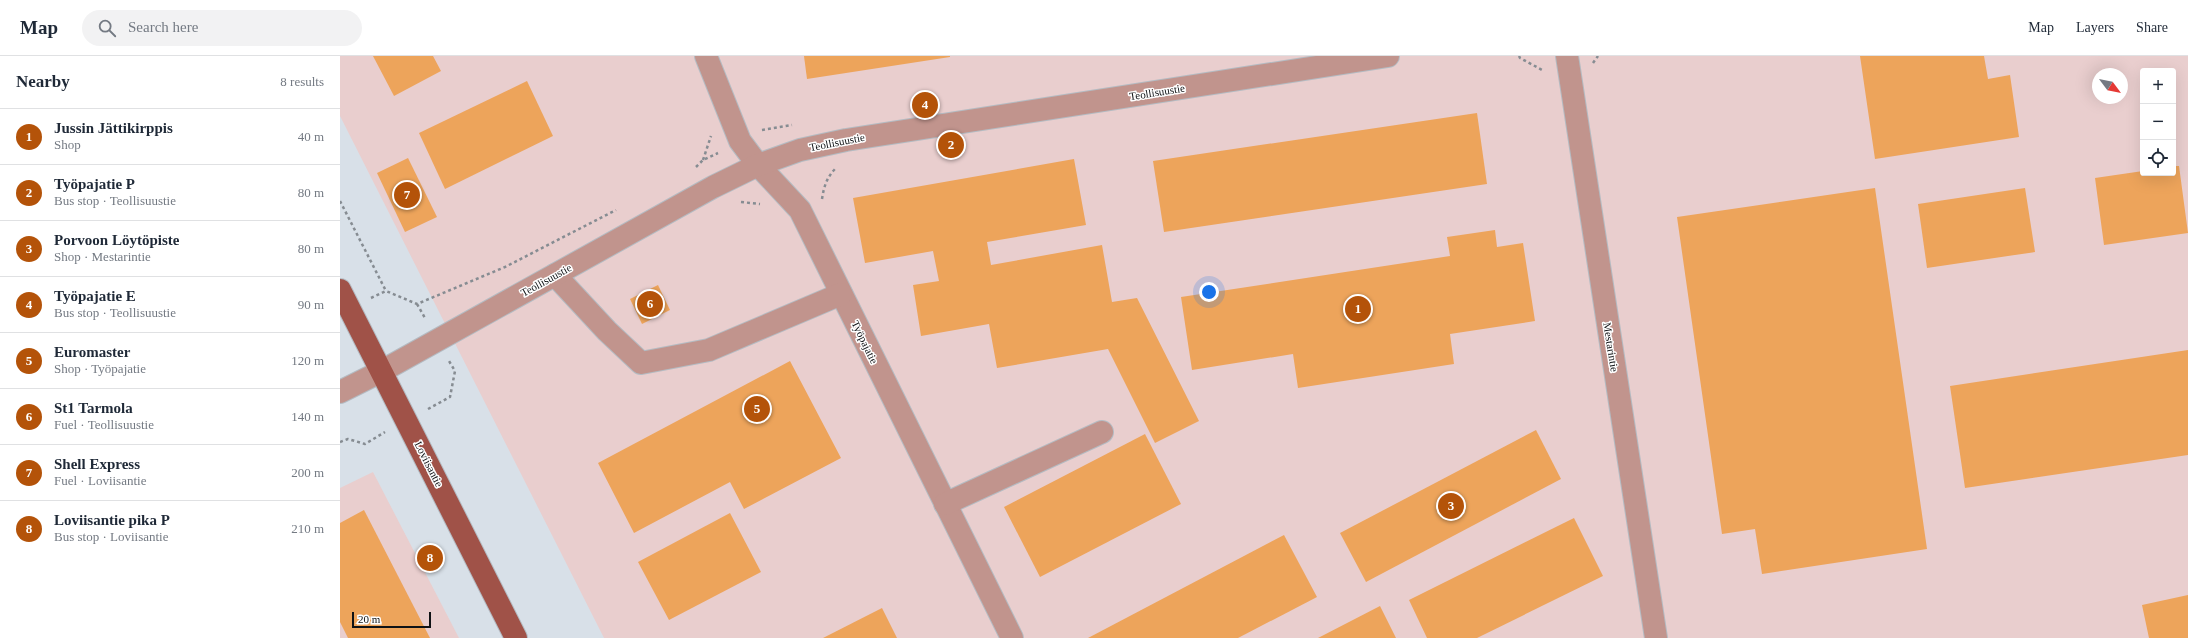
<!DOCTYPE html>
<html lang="en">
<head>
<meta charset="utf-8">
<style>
  body { margin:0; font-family:"Times New Roman",serif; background:#f2f2f3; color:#1f2937 }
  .controls { position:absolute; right:12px; top:12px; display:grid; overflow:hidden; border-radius:4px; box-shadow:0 4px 16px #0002 }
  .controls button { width:36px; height:36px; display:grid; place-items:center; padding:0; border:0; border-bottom:1px solid #e0e1e3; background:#fff; color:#1f2937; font:20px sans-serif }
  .compass { position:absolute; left:1752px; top:12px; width:36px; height:36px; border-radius:50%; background:#fff; box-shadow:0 4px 16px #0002; rotate:122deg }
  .scale { position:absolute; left:12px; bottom:10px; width:79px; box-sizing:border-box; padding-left:4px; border:2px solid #0f1215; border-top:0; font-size:11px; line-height:14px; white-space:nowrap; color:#0f1215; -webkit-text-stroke:3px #fff; paint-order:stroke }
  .you { position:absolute; left:869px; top:236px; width:14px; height:14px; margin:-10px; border:3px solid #fff; border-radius:50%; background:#1a73e8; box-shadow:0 0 0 6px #1a73e833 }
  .badge { display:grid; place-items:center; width:26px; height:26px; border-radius:50%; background:#b45309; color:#fff; font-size:13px; font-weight:700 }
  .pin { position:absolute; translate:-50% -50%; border:2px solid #fff; box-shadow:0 1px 4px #0006 }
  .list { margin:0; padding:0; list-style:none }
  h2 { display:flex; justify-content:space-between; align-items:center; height:52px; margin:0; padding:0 16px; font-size:17px }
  h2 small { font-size:13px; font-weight:400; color:#747a83 }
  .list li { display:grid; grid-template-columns:26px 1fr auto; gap:12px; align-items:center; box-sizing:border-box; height:56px; padding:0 16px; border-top:1px solid #e0e1e3 }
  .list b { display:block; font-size:15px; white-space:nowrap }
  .list p { margin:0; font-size:13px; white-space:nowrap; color:#747a83 }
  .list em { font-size:13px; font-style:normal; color:#747a83 }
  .icon { flex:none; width:22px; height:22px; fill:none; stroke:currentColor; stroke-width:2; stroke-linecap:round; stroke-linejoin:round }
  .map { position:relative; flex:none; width:1848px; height:582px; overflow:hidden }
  header { display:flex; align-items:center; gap:24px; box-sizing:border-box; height:56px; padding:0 20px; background:#fff; border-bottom:1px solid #e0e1e3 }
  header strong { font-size:19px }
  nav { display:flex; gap:22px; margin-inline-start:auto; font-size:14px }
  .search { width:280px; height:36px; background:#f2f2f3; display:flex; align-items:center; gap:10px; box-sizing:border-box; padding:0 14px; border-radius:22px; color:#747a83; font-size:15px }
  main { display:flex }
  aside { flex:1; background:#fff }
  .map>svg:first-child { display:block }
  .industrial { fill:#e9cece; fill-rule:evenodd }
  .building { fill:#eda45b }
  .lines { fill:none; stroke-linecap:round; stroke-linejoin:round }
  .minor-casing { stroke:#b4bbc2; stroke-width:24 }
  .major-casing { stroke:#b4bbc2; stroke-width:24 }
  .path { stroke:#868c92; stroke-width:2.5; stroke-dasharray:3 3; stroke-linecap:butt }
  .minor { stroke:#c1948d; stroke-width:22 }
  .major { stroke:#a05248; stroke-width:22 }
  .labels { text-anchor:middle; stroke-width:3; stroke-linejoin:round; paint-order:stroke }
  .street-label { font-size:11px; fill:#0f1215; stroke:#fff }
</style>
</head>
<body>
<header>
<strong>Map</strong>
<div class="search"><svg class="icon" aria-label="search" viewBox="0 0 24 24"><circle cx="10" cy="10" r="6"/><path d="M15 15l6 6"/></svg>Search here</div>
<nav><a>Map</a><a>Layers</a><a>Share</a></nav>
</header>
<main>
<aside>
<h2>Nearby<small>8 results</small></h2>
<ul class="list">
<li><span class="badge">1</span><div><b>Jussin Jättikirppis</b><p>Shop</p></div><em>40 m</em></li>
<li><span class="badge">2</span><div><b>Työpajatie P</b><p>Bus stop · Teollisuustie</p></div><em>80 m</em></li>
<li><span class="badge">3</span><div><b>Porvoon Löytöpiste</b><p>Shop · Mestarintie</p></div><em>80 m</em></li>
<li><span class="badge">4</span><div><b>Työpajatie E</b><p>Bus stop · Teollisuustie</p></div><em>90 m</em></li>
<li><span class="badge">5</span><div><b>Euromaster</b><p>Shop · Työpajatie</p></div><em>120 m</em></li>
<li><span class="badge">6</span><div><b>St1 Tarmola</b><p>Fuel · Teollisuustie</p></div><em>140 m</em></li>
<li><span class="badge">7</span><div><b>Shell Express</b><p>Fuel · Loviisantie</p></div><em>200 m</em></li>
<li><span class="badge">8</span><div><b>Loviisantie pika P</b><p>Bus stop · Loviisantie</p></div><em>210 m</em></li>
</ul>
</aside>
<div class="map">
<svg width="1848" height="582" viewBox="0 0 1848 582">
  <rect width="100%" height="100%" fill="#d8e0e8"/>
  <!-- industrial -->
  <g class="industrial">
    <path d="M0,0H1848V582H264L0,60ZM1803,15H1833V117H1803ZM1758,18H1782V42H1758Z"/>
    <polygon points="33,416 119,582 0,582 0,432"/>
  </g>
  <!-- building -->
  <g class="building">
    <polygon points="33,0 93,0 101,15 54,40"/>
    <polygon points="464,0 610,0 610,1 467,23"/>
    <polygon points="1520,0 1644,0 1648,23 1670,19 1679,81 1535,103"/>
    <polygon points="187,25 213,80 105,133 79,77"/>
    <polygon points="1137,57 1147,128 824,176 813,105"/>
    <polygon points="68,102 97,161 65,176 37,117"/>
    <polygon points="734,103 746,169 647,186 651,209 762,189 772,246 797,242 859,365 815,387 768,293 657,312 649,268 581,280 573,229 599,225 593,195 525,207 513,142"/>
    <polygon points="1833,110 1839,110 1848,177 1764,189 1755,122 1803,115 1803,117 1833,117"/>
    <polygon points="1535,132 1587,493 1422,518 1415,473 1382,478 1337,161"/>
    <polygon points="1685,132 1695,196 1587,212 1578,148"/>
    <polygon points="1155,174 1157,191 1183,187 1195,265 1110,278 1114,308 958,332 953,298 852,314 841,241 1110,200 1107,181"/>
    <polygon points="318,229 330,254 302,268 290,243"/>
    <polygon points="1848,294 1848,399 1625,432 1610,330"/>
    <polygon points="450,305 501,402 404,453 390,426 294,477 258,407"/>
    <polygon points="1196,374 1221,423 1026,526 1000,477"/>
    <polygon points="805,378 841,448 700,521 664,451"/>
    <polygon points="24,454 90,582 8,582 0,566 0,467"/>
    <polygon points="390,457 421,516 329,564 298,506"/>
    <polygon points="1234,462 1263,520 1137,582 1087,582 1069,544"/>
    <polygon points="944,479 977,541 898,582 748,582"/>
    <polygon points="1848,539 1848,582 1809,582 1802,549"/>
    <polygon points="1040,550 1056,582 978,582"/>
    <polygon points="542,552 557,582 483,582"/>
  </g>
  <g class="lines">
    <defs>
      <g id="minor">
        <polyline points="366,0 400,85 418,109 460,154 672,582"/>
        <polyline points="1227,0 1316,582"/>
        <polyline points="215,219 267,275 301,307 369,294 501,238"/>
        <polyline points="0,336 42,315 373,131 418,109 460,94 506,84 1048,0"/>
        <polyline points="605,448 762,376"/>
      </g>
      <polyline id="major" points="0,234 176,582"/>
    </defs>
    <!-- minor casing -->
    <use href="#minor" class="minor-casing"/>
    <!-- major casing -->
    <use href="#major" class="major-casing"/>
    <!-- path -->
    <g class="path">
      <polyline points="1179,0 1180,2 1204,15"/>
      <polyline points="1253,7 1258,0"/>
      <polyline points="422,74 452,69"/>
      <polyline points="363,104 371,80"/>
      <polyline points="356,111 363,104 378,97"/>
      <path d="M482,143C484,130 487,121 496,112"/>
      <polyline points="0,145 46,235"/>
      <polyline points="401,146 420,148"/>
      <polyline points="31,242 46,235 77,248 165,211 276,154"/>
      <polyline points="77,248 85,262"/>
      <polyline points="88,353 110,341 115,315 109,305"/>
      <polyline points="0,386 8,383 25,388 45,376"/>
    </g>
    <!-- minor -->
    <use href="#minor" class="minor"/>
    <!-- major -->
    <use href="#major" class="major"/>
  </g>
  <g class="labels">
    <!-- street labels -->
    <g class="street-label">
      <text transform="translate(817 36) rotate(-9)" y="4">Teollisuustie</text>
      <text transform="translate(497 86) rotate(-11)" y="4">Teollisuustie</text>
      <text transform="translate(206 224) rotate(-29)" y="4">Teollisuustie</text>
      <text transform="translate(525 286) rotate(64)" y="4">Työpajatie</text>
      <text transform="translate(1271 291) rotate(81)" y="4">Mestarintie</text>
      <text transform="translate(89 408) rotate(63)" y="4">Loviisantie</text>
    </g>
  </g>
</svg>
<div class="controls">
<button>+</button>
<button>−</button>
<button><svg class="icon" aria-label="locate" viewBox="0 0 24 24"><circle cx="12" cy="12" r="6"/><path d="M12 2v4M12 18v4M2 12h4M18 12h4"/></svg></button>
</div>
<svg class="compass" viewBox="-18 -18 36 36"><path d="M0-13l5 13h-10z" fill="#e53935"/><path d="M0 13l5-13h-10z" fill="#747a83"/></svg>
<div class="scale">20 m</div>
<div class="you"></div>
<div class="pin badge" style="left:1018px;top:253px">1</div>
<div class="pin badge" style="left:611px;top:89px">2</div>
<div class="pin badge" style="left:1111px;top:450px">3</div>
<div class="pin badge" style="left:585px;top:49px">4</div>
<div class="pin badge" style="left:417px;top:353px">5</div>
<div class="pin badge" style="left:310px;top:248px">6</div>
<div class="pin badge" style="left:67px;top:139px">7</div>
<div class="pin badge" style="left:90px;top:502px">8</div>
</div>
</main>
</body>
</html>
